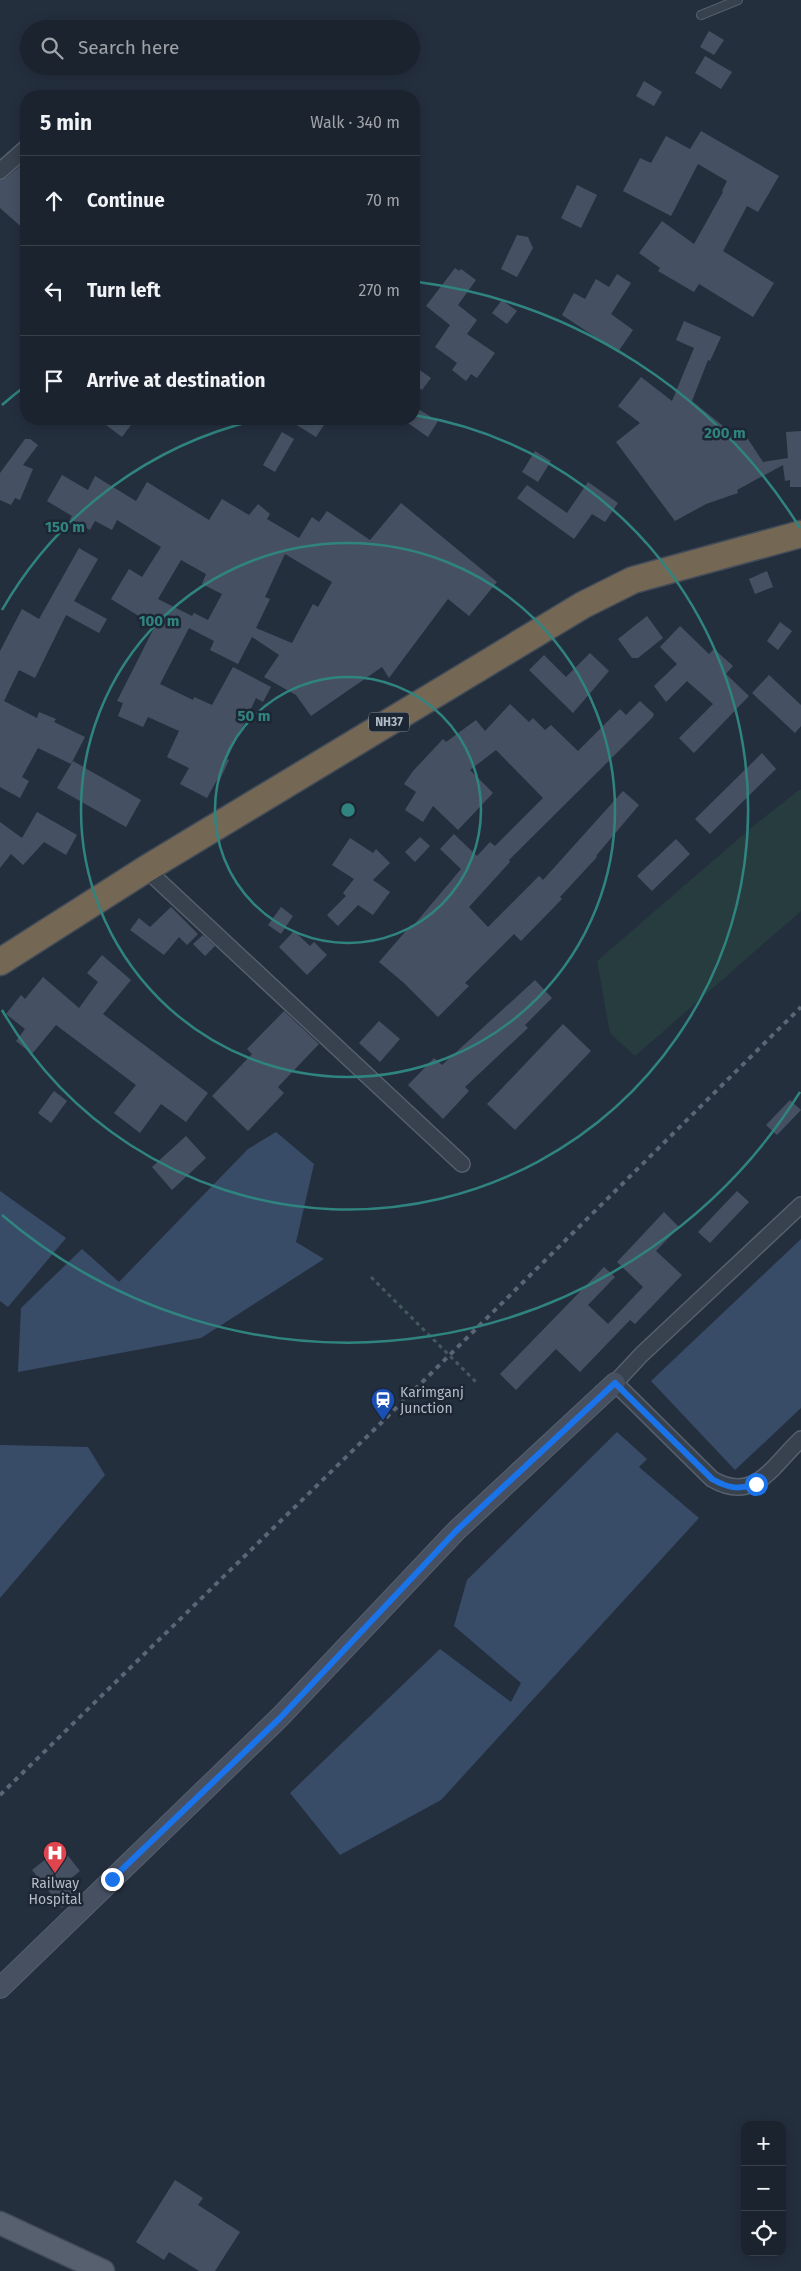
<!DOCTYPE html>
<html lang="en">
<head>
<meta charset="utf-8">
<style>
  body { margin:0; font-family:"Fira Sans",sans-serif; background:#242b36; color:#f1f3f6 }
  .controls { position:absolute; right:15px; bottom:15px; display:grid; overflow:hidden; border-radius:10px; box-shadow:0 2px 12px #0003 }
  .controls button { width:45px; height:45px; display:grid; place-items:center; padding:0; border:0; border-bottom:1px solid #39404a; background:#1b232e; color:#f1f3f6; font:25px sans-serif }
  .stop { position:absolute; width:15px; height:15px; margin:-11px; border:4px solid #1a73e8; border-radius:50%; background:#fff }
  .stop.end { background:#1a73e8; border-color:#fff; box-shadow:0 1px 5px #0008 }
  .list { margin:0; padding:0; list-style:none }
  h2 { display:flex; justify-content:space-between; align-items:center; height:65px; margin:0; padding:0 20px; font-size:21px }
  h2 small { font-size:16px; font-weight:400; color:#a0a4aa }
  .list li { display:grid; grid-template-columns:32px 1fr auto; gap:15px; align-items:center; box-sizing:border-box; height:90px; padding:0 20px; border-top:1px solid #39404a }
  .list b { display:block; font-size:19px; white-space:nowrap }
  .list em { font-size:16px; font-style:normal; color:#a0a4aa }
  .icon { flex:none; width:28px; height:28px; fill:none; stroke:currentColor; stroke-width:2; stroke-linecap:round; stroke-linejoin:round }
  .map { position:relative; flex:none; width:801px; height:2271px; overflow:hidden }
  .search { position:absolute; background:#1b232e; box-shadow:0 2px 12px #0003; left:20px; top:20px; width:400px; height:55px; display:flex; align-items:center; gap:12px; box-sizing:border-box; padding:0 18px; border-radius:28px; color:#a0a4aa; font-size:19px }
  .panel { position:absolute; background:#1b232e; box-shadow:0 2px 12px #0003; left:20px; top:90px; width:400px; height:335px; border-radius:20px }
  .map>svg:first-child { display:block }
  .green { fill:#263c3f }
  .water { fill:#394c67 }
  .building { fill:#455162; fill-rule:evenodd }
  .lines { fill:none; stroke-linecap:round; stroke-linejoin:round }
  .lane-casing { stroke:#565f6c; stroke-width:10 }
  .street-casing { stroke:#565f6c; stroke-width:18 }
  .secondary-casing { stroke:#565f6c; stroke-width:22 }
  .primary-casing { stroke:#414a57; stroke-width:25 }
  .highway-casing { stroke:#434c59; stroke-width:29 }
  .lane { stroke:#38414e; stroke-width:8 }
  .street { stroke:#38414e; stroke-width:15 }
  .secondary { stroke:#465061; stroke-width:20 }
  .primary { stroke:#56606e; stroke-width:22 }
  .highway { stroke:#746855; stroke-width:26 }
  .rail { stroke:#5a6575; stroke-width:4; stroke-dasharray:5 5; stroke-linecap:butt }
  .path-bridge { stroke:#44595c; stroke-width:3; stroke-dasharray:4 4; stroke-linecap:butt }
  .route { stroke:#1a73e8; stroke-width:6 }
  .ring { fill:none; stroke:#308480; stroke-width:2.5 }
  .labels { text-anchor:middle; stroke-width:5; stroke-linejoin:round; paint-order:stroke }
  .shield { fill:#1d2633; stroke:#878f9c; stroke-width:1 }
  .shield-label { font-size:12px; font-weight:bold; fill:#b4bcc9 }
  .poi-label { font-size:14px; fill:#b4bcc9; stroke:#1d2633; text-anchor:start }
  .centre { fill:#308480; stroke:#1d2633; stroke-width:2.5 }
  .ring-label { font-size:15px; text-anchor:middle; font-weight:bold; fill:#308480; stroke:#1d2633; stroke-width:5; stroke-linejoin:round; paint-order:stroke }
</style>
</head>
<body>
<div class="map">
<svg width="801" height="2271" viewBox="0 0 801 2271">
  <rect width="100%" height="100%" fill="#242f3e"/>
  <!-- green -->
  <polygon class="green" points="799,790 801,790 801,911 635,1056 610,1033 597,961 751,828"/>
  <!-- water -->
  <g class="water">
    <polygon points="276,1132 314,1164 296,1242 324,1259 201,1338 18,1372 21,1308 82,1249 119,1282 248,1149"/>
    <polygon points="0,1191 66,1238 8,1307 0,1301"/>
    <polygon points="801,1239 801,1408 735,1470 651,1381"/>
    <polygon points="617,1432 647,1459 639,1467 699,1518 441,1800 340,1855 290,1793 440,1649 511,1702 521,1683 454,1626 467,1580"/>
    <polygon points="0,1445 88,1447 105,1475 0,1598"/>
  </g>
  <!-- building -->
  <g class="building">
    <polygon points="709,31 724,40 714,55 700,47"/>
    <polygon points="705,56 732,72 721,89 695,73"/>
    <polygon points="644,81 662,92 654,106 636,96"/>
    <polygon points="701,131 779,176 758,212 747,206 723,251 774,283 753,317 699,284 694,292 658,271 660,268 639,253 662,221 694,244 723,192 722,191 727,181 698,164 671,216 623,191 640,158 651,163 666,136 690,149"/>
    <polygon points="20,166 26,172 26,231 0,208 0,180 6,178"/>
    <polygon points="577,185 597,195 581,228 561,218"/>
    <polygon points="517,235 528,237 533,248 517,277 501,269"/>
    <polygon points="455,268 459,271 461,269 476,280 458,305 477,320 467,334 495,353 477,378 471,374 466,381 452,370 457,363 435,347 450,325 426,306"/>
    <polygon points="617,274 631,283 611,314 633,330 618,352 562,315 574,293 585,299 596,279 609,287"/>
    <polygon points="502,300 517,311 507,324 492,313"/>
    <polygon points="684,321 721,337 710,361 708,360 692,401 738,438 744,433 763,462 788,458 786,432 801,431 801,487 790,487 790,480 785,481 783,465 737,490 738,493 706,504 675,521 616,442 640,423 618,406 641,377 672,401 694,348 676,340"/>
    <polygon points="414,366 431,378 422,390 414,385"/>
    <polygon points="418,409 438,421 428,437 408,423 414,419"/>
    <polygon points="98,419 123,419 131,425 122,437"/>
    <polygon points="287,419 328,419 316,437"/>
    <polygon points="282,432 294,439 275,472 263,465"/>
    <polygon points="25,439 30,439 38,445 23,465 33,469 20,500 15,498 11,505 0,500 0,473"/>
    <polygon points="535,451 551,461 538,482 522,472"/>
    <path d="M62,475L88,490L95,476L136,501L147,482L209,520L222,499L249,515L258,504L270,514L267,519L299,538L312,517L319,522L327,511L370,540L401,503L497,582L469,616L448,599L389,678L382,667L311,716L296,695L264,677L279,655L252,637L238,664L210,650L214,641L189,628L160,684L193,700L194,697L212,705L233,667L271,687L263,702L256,698L227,759L229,760L219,782L217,780L207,798L180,784L189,768L167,757L179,731L148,717L143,727L118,716L123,703L117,701L155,626L111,599L129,569L142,577L161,547L117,520L112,530L95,521L90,530L70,519L72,516L47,501ZM285,554L332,582L318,607L313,604L292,643L256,628L270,599L265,597ZM181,560L206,574L202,584L222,594L208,620L194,613L192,616L158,599Z"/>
    <polygon points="588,482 618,503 605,522 592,514 574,539 517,498 527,485 567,513"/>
    <polygon points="79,548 98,559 74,601 107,619 99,633 66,615 35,678 19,670 4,701 37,718 39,712 56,719 54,722 85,737 71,764 38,748 22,777 29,781 20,798 0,787 0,651 22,609 39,619"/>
    <polygon points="767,571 773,587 755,594 749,579"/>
    <polygon points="647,616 663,638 638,658 632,658 618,639"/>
    <polygon points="780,622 792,631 778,650 767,641"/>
    <polygon points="680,626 709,654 714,649 733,666 726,674 749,696 694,753 679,738 713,704 687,681 666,702 654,686 677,664 660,647"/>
    <polygon points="590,653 609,671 573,713 529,670 544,655 566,677"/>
    <polygon points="769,675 801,705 801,726 795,733 752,693"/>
    <polygon points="640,701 654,714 653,717 509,860 510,862 469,907 488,927 539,876 543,880 623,791 639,805 596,856 597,857 560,897 562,899 521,941 514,934 465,983 469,986 438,1017 404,983 379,962 411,925 413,926 461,869 440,849 454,834 477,856 490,842 495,846 543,798 496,750 470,770 493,793 458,830 433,806 423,822 405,810 416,792 404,784 413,771 443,739 446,742 476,720 485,731 510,704 529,722 533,718 545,730 551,725 578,751 620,709 626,715"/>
    <polygon points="762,753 776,769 710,834 695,819"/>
    <polygon points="73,761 141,800 126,827 57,788"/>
    <polygon points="37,812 77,835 66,855 44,842 23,865 11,854 0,868 0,822 22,838"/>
    <polygon points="420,837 430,846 415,862 405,852"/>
    <polygon points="350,838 373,853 376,849 390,863 373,880 390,892 373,915 358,905 338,926 327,915 346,896 343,893 354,879 332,865"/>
    <polygon points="676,839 690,854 652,891 637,876"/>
    <polygon points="171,907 198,934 187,945 179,937 164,955 130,930 139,918 150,927"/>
    <polygon points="281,907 293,916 281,934 268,925"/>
    <polygon points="294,931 310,946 314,942 327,955 307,975 279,947"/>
    <polygon points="203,935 215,946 205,956 193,944"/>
    <polygon points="102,955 131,980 103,1014 208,1093 186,1122 161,1104 140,1133 114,1113 136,1085 56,1025 32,1054 16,1041 25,1029 6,1014 21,995 25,999 43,977 79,1008 98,982 87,973"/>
    <polygon points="535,980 552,998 525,1025 528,1028 465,1087 469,1091 443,1119 408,1085 434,1058 442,1065"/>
    <polygon points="284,1011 319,1044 278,1087 284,1093 248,1131 212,1096 252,1054 247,1049"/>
    <polygon points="379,1021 400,1039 380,1062 359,1043"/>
    <polygon points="563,1024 591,1051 515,1130 487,1104"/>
    <polygon points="54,1091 67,1101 51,1123 38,1113"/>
    <polygon points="790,1100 801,1110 777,1135 766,1125"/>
    <polygon points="186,1136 206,1158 172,1190 152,1167"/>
    <polygon points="737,1191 749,1202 710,1243 698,1232"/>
    <polygon points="664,1212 679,1227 656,1251 682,1275 635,1324 630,1320 580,1372 556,1349 516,1390 500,1374 604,1267 615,1277 588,1305 608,1324 643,1287 617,1262"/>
    <polygon points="61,1847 80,1871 69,1880 80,1893 62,1908 32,1870"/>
    <polygon points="175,2180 203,2198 198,2205 240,2232 215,2271 199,2271 169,2252 164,2260 136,2242"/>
  </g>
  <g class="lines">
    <defs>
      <polyline id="lane" points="701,15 738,0"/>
      <g id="street">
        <polyline points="0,171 26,148"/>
        <polyline points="146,869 462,1164"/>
        <path d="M801,1205L641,1355L615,1383L712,1479C755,1504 772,1466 801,1439"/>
      </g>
      <polyline id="secondary" points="0,1988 280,1717 457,1530 615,1383"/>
      <polyline id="primary" points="0,2223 103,2271"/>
      <polyline id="highway" points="0,962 146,869 583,605 633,580 801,534"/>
    </defs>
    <!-- lane casing -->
    <use href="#lane" class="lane-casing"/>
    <!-- street casing -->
    <use href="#street" class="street-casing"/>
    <!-- secondary casing -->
    <use href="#secondary" class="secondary-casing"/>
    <!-- primary casing -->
    <use href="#primary" class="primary-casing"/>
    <!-- highway casing -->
    <use href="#highway" class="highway-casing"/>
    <!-- lane -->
    <use href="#lane" class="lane"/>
    <!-- street -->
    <use href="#street" class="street"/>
    <!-- secondary -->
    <use href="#secondary" class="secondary"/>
    <!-- primary -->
    <use href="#primary" class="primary"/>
    <!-- highway -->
    <use href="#highway" class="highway"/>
    <!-- rail -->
    <polyline class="rail" points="0,1795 383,1421 801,1007"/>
    <!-- path-bridge -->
    <polyline class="path-bridge" points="371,1277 477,1383"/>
  </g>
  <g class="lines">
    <!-- route -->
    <path class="route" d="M112,1879L280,1718L457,1530L615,1383L712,1479C728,1488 738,1490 756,1484"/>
  </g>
  <!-- distance rings -->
  <g class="ring">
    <circle cx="348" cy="810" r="133"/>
    <circle cx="348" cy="810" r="267"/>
    <path d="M2 610A400 400 0 0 1 261 419M414 415A400 400 0 1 1 2 1010"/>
    <path d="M800 1092A533 533 0 0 1 2 1215M2 405A533 533 0 0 1 24 387M418 282A533 533 0 0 1 800 528"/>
  </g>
  <!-- icons -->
  <defs>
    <symbol id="station-pin" viewBox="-11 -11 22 30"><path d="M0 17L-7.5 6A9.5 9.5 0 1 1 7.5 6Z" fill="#1a4fb4" stroke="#1d2633"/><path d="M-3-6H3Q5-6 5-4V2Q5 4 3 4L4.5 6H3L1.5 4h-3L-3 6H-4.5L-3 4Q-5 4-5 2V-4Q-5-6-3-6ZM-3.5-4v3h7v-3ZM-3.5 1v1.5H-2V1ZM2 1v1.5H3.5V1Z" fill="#fff"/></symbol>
    <symbol id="hospital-pin" viewBox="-11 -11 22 30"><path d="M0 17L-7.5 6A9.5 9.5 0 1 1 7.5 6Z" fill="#e0444e" stroke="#1d2633"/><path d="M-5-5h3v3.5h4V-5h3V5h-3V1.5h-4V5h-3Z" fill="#fff"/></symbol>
  </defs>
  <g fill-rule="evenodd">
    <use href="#station-pin" x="369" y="1386" width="28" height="38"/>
    <use href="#hospital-pin" x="41" y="1839" width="28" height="38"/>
  </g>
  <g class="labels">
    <!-- shield labels -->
    <rect class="shield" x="369" y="712.5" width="40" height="19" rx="4"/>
    <g class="shield-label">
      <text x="389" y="726">NH37</text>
    </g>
    <!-- poi labels -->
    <g class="poi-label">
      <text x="400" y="1397">Karimganj<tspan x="400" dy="16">Junction</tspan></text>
      <text x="55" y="1888" text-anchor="middle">Railway<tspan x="55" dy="16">Hospital</tspan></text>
    </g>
  </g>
  <circle cx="348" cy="810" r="8" class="centre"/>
  <g class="ring-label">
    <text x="725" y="438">200 m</text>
    <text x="65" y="532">150 m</text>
    <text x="159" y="626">100 m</text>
    <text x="254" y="721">50 m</text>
  </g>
</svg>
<div class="controls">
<button>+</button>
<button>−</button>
<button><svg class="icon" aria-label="locate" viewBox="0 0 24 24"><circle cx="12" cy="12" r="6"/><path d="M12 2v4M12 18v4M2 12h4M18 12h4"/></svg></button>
</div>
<div class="stop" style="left:756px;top:1484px"></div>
<div class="stop end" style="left:112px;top:1879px"></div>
<div class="search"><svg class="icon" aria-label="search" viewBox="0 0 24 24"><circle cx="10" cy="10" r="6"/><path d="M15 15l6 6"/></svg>Search here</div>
<section class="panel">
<h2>5 min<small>Walk · 340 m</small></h2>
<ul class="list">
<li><svg class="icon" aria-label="ahead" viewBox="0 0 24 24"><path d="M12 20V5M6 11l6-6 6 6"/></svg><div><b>Continue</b></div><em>70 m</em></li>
<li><svg class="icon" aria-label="left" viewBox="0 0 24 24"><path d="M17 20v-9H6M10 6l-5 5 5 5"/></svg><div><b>Turn left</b></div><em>270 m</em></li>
<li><svg class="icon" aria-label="arrive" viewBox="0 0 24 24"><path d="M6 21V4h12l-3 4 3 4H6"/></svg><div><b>Arrive at destination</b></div></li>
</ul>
</section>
</div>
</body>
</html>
